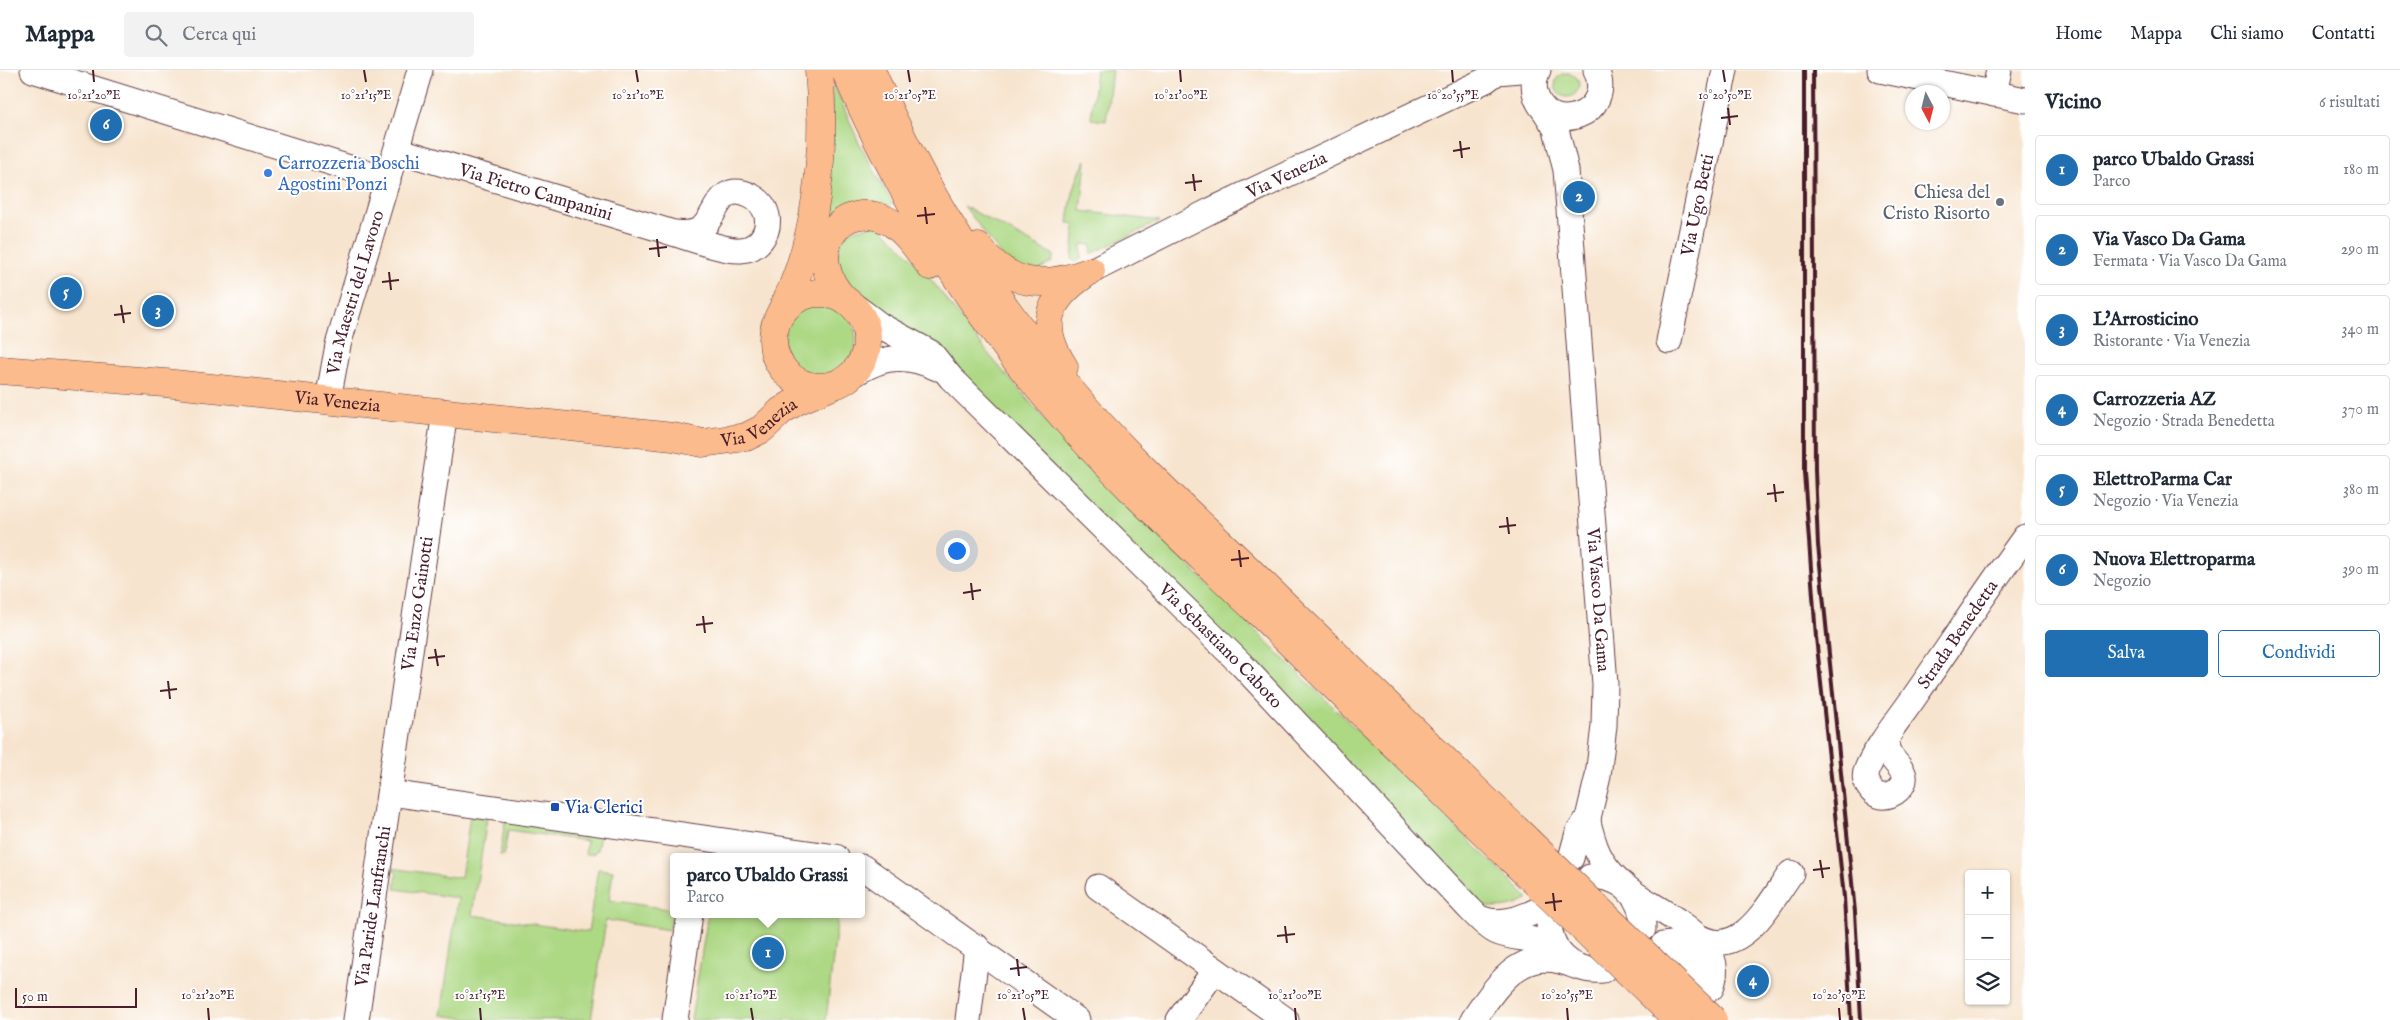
<!DOCTYPE html>
<html lang="it">
<head>
<meta charset="utf-8">
<style>
  body { margin:0; font-family:"IM FELL English",serif; background:#f2f2f3; color:#1f2937 }
  .controls { position:absolute; right:15px; bottom:15px; display:grid; overflow:hidden; border-radius:5px; box-shadow:0 1px 4px #0004 }
  .controls button { width:45px; height:45px; display:grid; place-items:center; padding:0; border:0; border-bottom:1px solid #e0e1e3; background:#fff; color:#1f2937; font:25px sans-serif }
  .compass { position:absolute; left:1905px; top:15px; width:45px; height:45px; border-radius:50%; background:#fff; box-shadow:0 1px 4px #0004; rotate:173deg }
  .scale { position:absolute; left:15px; bottom:12px; width:122px; box-sizing:border-box; padding-left:5px; border:2px solid #4a1f2b; border-top:0; font-size:14px; line-height:18px; white-space:nowrap; color:#4a1f2b; -webkit-text-stroke:4px #fff; paint-order:stroke }
  .you { position:absolute; left:956px; top:480px; width:18px; height:18px; margin:-12px; border:4px solid #fff; border-radius:50%; background:#1a73e8; box-shadow:0 0 0 8px #1a73e833 }
  .badge { display:grid; place-items:center; width:32px; height:32px; border-radius:50%; background:#1f6fb2; color:#fff; font-size:16px; font-weight:700 }
  .pin { position:absolute; translate:-50% -50%; border:2px solid #fff; box-shadow:0 1px 5px #0006 }
  .popup { position:absolute; left:670px; top:783px; width:195px; height:65px; box-sizing:border-box; display:grid; place-content:center; border-radius:5px; background:#fff; filter:drop-shadow(0 1px 4px #0005); font-size:16px; white-space:nowrap; color:#747a83 }
  .popup b { font-size:19px; color:#1f2937 }
  .popup::after { content:''; position:absolute; left:50%; top:100%; margin-left:-10px; border:10px solid transparent; border-top-color:#fff }
  .list { margin:0; padding:0; list-style:none }
  h2 { display:flex; justify-content:space-between; align-items:center; height:65px; margin:0; padding:0 20px; font-size:21px }
  h2 small { font-size:16px; font-weight:400; color:#747a83 }
  .list li { display:grid; grid-template-columns:32px 1fr auto; gap:15px; align-items:center; box-sizing:border-box; height:70px; margin:0 10px 10px; padding:0 10px; border:1px solid #e0e1e3; border-radius:5px }
  .list b { display:block; font-size:19px; white-space:nowrap }
  .list p { margin:0; font-size:16px; white-space:nowrap; color:#747a83 }
  .list em { font-size:16px; font-style:normal; color:#747a83 }
  .actions { display:flex; gap:10px; padding:15px 20px }
  .actions a { flex:1; padding:11px 0; border:1px solid #1f6fb2; border-radius:5px; text-align:center; font-size:18px; color:#1f6fb2 }
  .actions .main { background:#1f6fb2; color:#fff }
  .icon { flex:none; width:28px; height:28px; fill:none; stroke:currentColor; stroke-width:2; stroke-linecap:round; stroke-linejoin:round }
  .map { position:relative; flex:none; width:2025px; height:950px; overflow:hidden }
  header { display:flex; align-items:center; gap:30px; box-sizing:border-box; height:70px; padding:0 25px; background:#fff; border-bottom:1px solid #e0e1e3 }
  header strong { font-size:24px }
  nav { display:flex; gap:28px; margin-inline-start:auto; font-size:18px }
  .search { width:350px; height:45px; background:#f2f2f3; display:flex; align-items:center; gap:12px; box-sizing:border-box; padding:0 18px; border-radius:5px; color:#747a83; font-size:19px }
  main { display:flex }
  aside { flex:1; background:#fff }
  .map>svg:first-child { display:block }
  .green { fill:#add884; stroke:#7c7c58 }
  .lines { fill:none; stroke-linecap:round; stroke-linejoin:round }
  .minor-casing { stroke:#643d43; stroke-width:27 }
  .major-casing { stroke:#643d43; stroke-width:29 }
  .highway-casing { stroke:#643d43; stroke-width:29 }
  .minor { stroke:#fff; stroke-width:25 }
  .major { stroke:#fbbb8c; stroke-width:28 }
  .highway { stroke:#fbbb8c; stroke-width:28 }
  .rail { stroke:#4a1f2b; stroke-width:4 }
  .highway-bridge-casing { stroke:#643d43; stroke-width:29; stroke-linecap:butt }
  .highway-bridge { stroke:#fbbb8c; stroke-width:28 }
  .ticks { fill:none; stroke:#4a1f2b; stroke-width:2 }
  .shop-dot { fill:#3f7fe0; stroke:#fff; stroke-width:2 }
  .worship-dot { fill:#6b7280; stroke:#fff; stroke-width:2 }
  .transit-dot { fill:#1a4fb4; stroke:#fff; stroke-width:2 }
  .labels { text-anchor:middle; stroke-width:4; stroke-linejoin:round; paint-order:stroke }
  .shop-label { font-size:18px; fill:#366cbe; stroke:#fff; text-anchor:start }
  .street-label { font-size:18px; fill:#4a1f2b; stroke:#fff }
  .worship-label { font-size:18px; fill:#5b616d; stroke:#fff; text-anchor:end }
  .transit-label { font-size:18px; fill:#164399; stroke:#fff; text-anchor:start }
  .ticks-label { font-size:12px; text-anchor:middle; fill:#4a1f2b; stroke:#fff; stroke-width:4; stroke-linejoin:round; paint-order:stroke }
</style>
</head>
<body>
<header>
<strong>Mappa</strong>
<div class="search"><svg class="icon" aria-label="search" viewBox="0 0 24 24"><circle cx="10" cy="10" r="6"/><path d="M15 15l6 6"/></svg>Cerca qui</div>
<nav><a>Home</a><a>Mappa</a><a>Chi siamo</a><a>Contatti</a></nav>
</header>
<main>
<div class="map">
<svg width="2025" height="950" viewBox="0 0 2025 950">
  <rect width="100%" height="100%" fill="#fff"/>
  <filter id="ink" filterUnits="userSpaceOnUse"><feTurbulence type="fractalNoise" baseFrequency=".02" numOctaves="2"/><feDisplacementMap in="SourceGraphic" scale="10" xChannelSelector="R" yChannelSelector="G"/><feConvolveMatrix kernelMatrix="1 2 1 2 8 2 1 2 1" color-interpolation-filters="sRGB"/></filter>
  <filter id="wash" filterUnits="userSpaceOnUse"><feTurbulence type="fractalNoise" baseFrequency=".0096" numOctaves="4" result="noise"/><feDisplacementMap in="SourceGraphic" scale="20" xChannelSelector="R" yChannelSelector="G"/><feGaussianBlur stdDeviation="1.12" result="paint"/><feColorMatrix in="noise" values="0 0 0 0 0 0 0 0 0 0 0 0 0 0 0 0 0 1.4 0 .05"/><feComposite in="paint" operator="in"/></filter>
  <g filter="url(#wash)">
    <rect width="100%" height="100%" fill="#f7e4ce"/>
    <!-- green -->
    <g class="green">
      <polygon points="1096,0 1112,0 1106,51 1091,49"/>
      <circle cx="1567" cy="15" r="12"/>
      <polygon points="833,12 859,73 892,133 890,136 879,133 824,154"/>
      <path d="M1086,90L1081,141L1160,151L1091,184L1092,175L1082,174L1081,189L1075,192L1072,189L1075,154L1068,153C1070,132 1075,109 1086,90Z"/>
      <polygon points="964,136 1054,185 1052,192 1035,202 1009,195"/>
      <path d="M878,154L922,198L990,286L1073,382L1529,829C1514,837 1501,840 1484,836L834,202L842,163Z"/>
      <circle cx="820" cy="270" r="36"/>
      <polygon points="470,746 487,748 472,845 588,862 598,799 613,801 609,830 674,840 669,860 606,850 591,950 476,950 441,945 458,828 395,819 397,804 391,798 461,808"/>
      <polygon points="505,751 600,765 597,780 593,784 585,784 587,771 508,760 504,785 500,785"/>
      <polygon points="708,844 838,844 826,950 691,950"/>
    </g>
  </g>
  <g filter="url(#ink)">
    <g class="lines">
      <defs>
        <g id="minor">
          <polyline points="33,0 388,110"/>
          <path d="M1538,0C1534,8 1533,17 1536,26C1550,68 1616,44 1596,0"/>
          <polyline points="1880,0 2025,30"/>
          <polyline points="1994,24 1999,0"/>
          <path id="s1" d="M1543,38L1556,59L1566,100L1605,614L1604,656L1598,706L1588,748L1578,763L1571,788"/>
          <path id="s2" d="M397,80C484,106 570,132 657,158C675,163 725,182 741,180C758,179 770,163 767,146C765,137 759,130 751,126C718,110 717,147 701,159C693,164 685,164 675,163"/>
          <path id="s3" d="M1091,201L1212,140L1486,10L1497,2L1520,0"/>
          <path id="s4" d="M853,235L881,256L931,283L951,308L1241,594L1467,836C1475,844 1486,857 1497,862C1518,871 1541,865 1559,883"/>
          <path id="s5" d="M1669,271L1725,0"/>
          <path d="M846,309C878,288 900,281 937,298"/>
          <path id="s6" d="M328,330L338,275L420,0"/>
          <path id="s7" d="M1890,663C1887,669 1885,675 1888,681C1892,694 1915,703 1898,720C1894,724 1887,727 1881,726C1876,725 1872,722 1869,717C1865,712 1864,705 1867,699C1876,677 1903,644 1917,623C1953,571 1988,518 2025,467"/>
          <polyline points="390,723 836,787"/>
          <path d="M1588,748C1588,756 1591,762 1593,770C1599,791 1611,805 1628,819C1658,843 1731,868 1711,918"/>
          <polyline points="862,797 1077,950"/>
          <path d="M1590,807C1621,805 1644,827 1643,859"/>
          <polyline points="1098,817 1286,950"/>
          <path d="M1549,848C1548,880 1571,903 1603,900"/>
          <path d="M1482,849C1501,856 1523,848 1540,839"/>
          <path d="M1694,864C1740,895 1769,833 1791,803"/>
          <polyline points="1663,875 1680,873 1705,889"/>
          <path d="M1672,878C1686,884 1692,893 1693,908"/>
          <path id="s8" d="M356,950L445,342"/>
          <polyline points="675,950 690,844"/>
          <polyline points="968,950 977,877"/>
          <polyline points="1179,950 1215,900"/>
          <path d="M1473,950C1499,912 1523,873 1575,896"/>
        </g>
        <g id="major">
          <circle cx="820" cy="270" r="47"/>
          <path id="s9" d="M0,300L165,313L673,367L703,373L746,367L762,359L781,341L797,331L839,313"/>
        </g>
        <g id="highway">
          <path d="M845,0C900,127 972,244 1064,348C1123,416 1191,477 1256,540C1341,622 1425,705 1510,788"/>
          <path d="M871,0C923,123 996,236 1084,336C1137,396 1197,450 1255,506C1345,594 1436,682 1527,770"/>
          <path d="M978,177C1012,218 1043,219 1091,201"/>
          <path d="M846,231C798,185 842,122 892,153C908,164 919,181 930,196"/>
          <path d="M779,246C818,172 826,82 819,0"/>
          <path d="M1064,297C1038,257 1046,231 1084,205"/>
        </g>
      </defs>
      <!-- minor casing -->
      <use href="#minor" class="minor-casing"/>
      <!-- major casing -->
      <use href="#major" class="major-casing"/>
      <!-- highway casing -->
      <use href="#highway" class="highway-casing"/>
      <!-- minor -->
      <use href="#minor" class="minor"/>
      <!-- major -->
      <use href="#major" class="major"/>
      <!-- highway -->
      <use href="#highway" class="highway"/>
      <!-- rail -->
      <g class="rail">
        <polyline points="1804,0 1804,402 1816,567 1844,827 1851,950"/>
        <polyline points="1813,0 1815,400 1818,475 1855,842 1861,950"/>
      </g>
      <defs>
        <g id="highway-bridge">
          <polyline points="1527,770 1713,950"/>
          <polyline points="1510,788 1678,950"/>
        </g>
      </defs>
      <!-- highway-bridge casing -->
      <use href="#highway-bridge" class="highway-bridge-casing"/>
      <!-- highway-bridge -->
      <use href="#highway-bridge" class="highway-bridge"/>
    </g>
  </g>
  <!-- ticks -->
  <path class="ticks" d="M93,0L94,12M364,0L366,12M636,0L638,12M908,0L910,12M1180,0L1181,12M1452,0L1453,12M1723,0L1725,12M1728,38L1730,55M1721,48L1738,46M1460,71L1462,88M1453,81L1470,78M1193,104L1195,121M1185,113L1202,111M925,137L927,154M917,146L935,144M657,169L659,187M649,179L667,177M389,202L391,220M382,212L399,210M121,235L124,253M114,245L131,243M1774,414L1776,432M1767,424L1784,422M1507,447L1509,464M1499,457L1516,455M1239,480L1241,497M1231,490L1249,488M971,513L973,530M963,523L981,520M703,546L705,563M696,555L713,553M435,579L438,596M428,588L445,586M168,611L170,629M160,621L177,619M1820,790L1823,808M1813,800L1830,798M1553,823L1555,841M1545,833L1562,831M1285,856L1287,873M1277,866L1295,864M1017,889L1019,906M1010,899L1027,897M208,938L209,950M480,938L481,950M751,938L753,950M1023,938L1025,950M1295,938L1296,950M1567,938L1568,950M1839,938L1840,950"/>
  <!-- markers -->
  <circle class="shop-dot" cx="268" cy="103" r="5"/>
  <circle class="worship-dot" cx="2000" cy="132" r="5"/>
  <rect class="transit-dot" x="550" y="732" width="10" height="10" rx="2.5"/>
  <g class="labels">
    <!-- shop labels -->
    <g class="shop-label">
      <text x="278" y="99">Carrozzeria Boschi<tspan x="278" dy="21">Agostini Ponzi</tspan></text>
    </g>
    <!-- street labels -->
    <g class="street-label">
      <text dy="6" stroke="none"><textPath href="#s3" startOffset="218">Via Venezia</textPath></text>
      <text dy="6" stroke="none"><textPath href="#s2" startOffset="145">Via Pietro Campanini</textPath></text>
      <text dy="6" stroke="none"><textPath href="#s5" startOffset="139">Via Ugo Betti</textPath></text>
      <text dy="6" stroke="none"><textPath href="#s6" startOffset="111">Via Maestri del Lavoro</textPath></text>
      <text dy="6" stroke="none"><textPath href="#s9" startOffset="339">Via Venezia</textPath></text>
      <text dy="6" stroke="none"><textPath href="#s9" startOffset="768">Via Venezia</textPath></text>
      <text dy="6" stroke="none"><textPath href="#s1" startOffset="498">Via Vasco Da Gama</textPath></text>
      <text dy="6" stroke="none"><textPath href="#s8" startOffset="421">Via Enzo Gainotti</textPath></text>
      <text dy="6" stroke="none"><textPath href="#s7" startOffset="280">Strada Benedetta</textPath></text>
      <text dy="6" stroke="none"><textPath href="#s4" startOffset="504">Via Sebastiano Caboto</textPath></text>
      <text dy="6" stroke="none"><textPath href="#s8" startOffset="115">Via Paride Lanfranchi</textPath></text>
    </g>
    <!-- worship labels -->
    <g class="worship-label">
      <text x="1990" y="128">Chiesa del<tspan x="1990" dy="21">Cristo Risorto</tspan></text>
    </g>
    <!-- transit labels -->
    <g class="transit-label">
      <text x="565" y="743">Via Clerici</text>
    </g>
  </g>
  <g class="ticks-label">
    <text x="94" y="29">10°21'20"E</text>
    <text x="366" y="29">10°21'15"E</text>
    <text x="638" y="29">10°21'10"E</text>
    <text x="910" y="29">10°21'05"E</text>
    <text x="1181" y="29">10°21'00"E</text>
    <text x="1453" y="29">10°20'55"E</text>
    <text x="1725" y="29">10°20'50"E</text>
    <text x="208" y="929">10°21'20"E</text>
    <text x="480" y="929">10°21'15"E</text>
    <text x="751" y="929">10°21'10"E</text>
    <text x="1023" y="929">10°21'05"E</text>
    <text x="1295" y="929">10°21'00"E</text>
    <text x="1567" y="929">10°20'55"E</text>
    <text x="1839" y="929">10°20'50"E</text>
  </g>
</svg>
<div class="controls">
<button>+</button>
<button>−</button>
<button><svg class="icon" aria-label="layers" viewBox="0 0 24 24"><path d="M12 4l9 5-9 5-9-5zM3 14l9 5 9-5"/></svg></button>
</div>
<svg class="compass" viewBox="-18 -18 36 36"><path d="M0-13l5 13h-10z" fill="#e53935"/><path d="M0 13l5-13h-10z" fill="#747a83"/></svg>
<div class="scale">50 m</div>
<div class="you"></div>
<div class="pin badge" style="left:768px;top:883px">1</div>
<div class="popup"><b>parco Ubaldo Grassi</b>Parco</div>
<div class="pin badge" style="left:1579px;top:127px">2</div>
<div class="pin badge" style="left:158px;top:241px">3</div>
<div class="pin badge" style="left:1753px;top:911px">4</div>
<div class="pin badge" style="left:66px;top:223px">5</div>
<div class="pin badge" style="left:106px;top:55px">6</div>
</div>
<aside>
<h2>Vicino<small>6 risultati</small></h2>
<ul class="list">
<li><span class="badge">1</span><div><b>parco Ubaldo Grassi</b><p>Parco</p></div><em>180 m</em></li>
<li><span class="badge">2</span><div><b>Via Vasco Da Gama</b><p>Fermata · Via Vasco Da Gama</p></div><em>290 m</em></li>
<li><span class="badge">3</span><div><b>L'Arrosticino</b><p>Ristorante · Via Venezia</p></div><em>340 m</em></li>
<li><span class="badge">4</span><div><b>Carrozzeria AZ</b><p>Negozio · Strada Benedetta</p></div><em>370 m</em></li>
<li><span class="badge">5</span><div><b>ElettroParma Car</b><p>Negozio · Via Venezia</p></div><em>380 m</em></li>
<li><span class="badge">6</span><div><b>Nuova Elettroparma</b><p>Negozio</p></div><em>390 m</em></li>
</ul>
<div class="actions"><a class="main">Salva</a><a>Condividi</a></div>
</aside>
</main>
</body>
</html>
